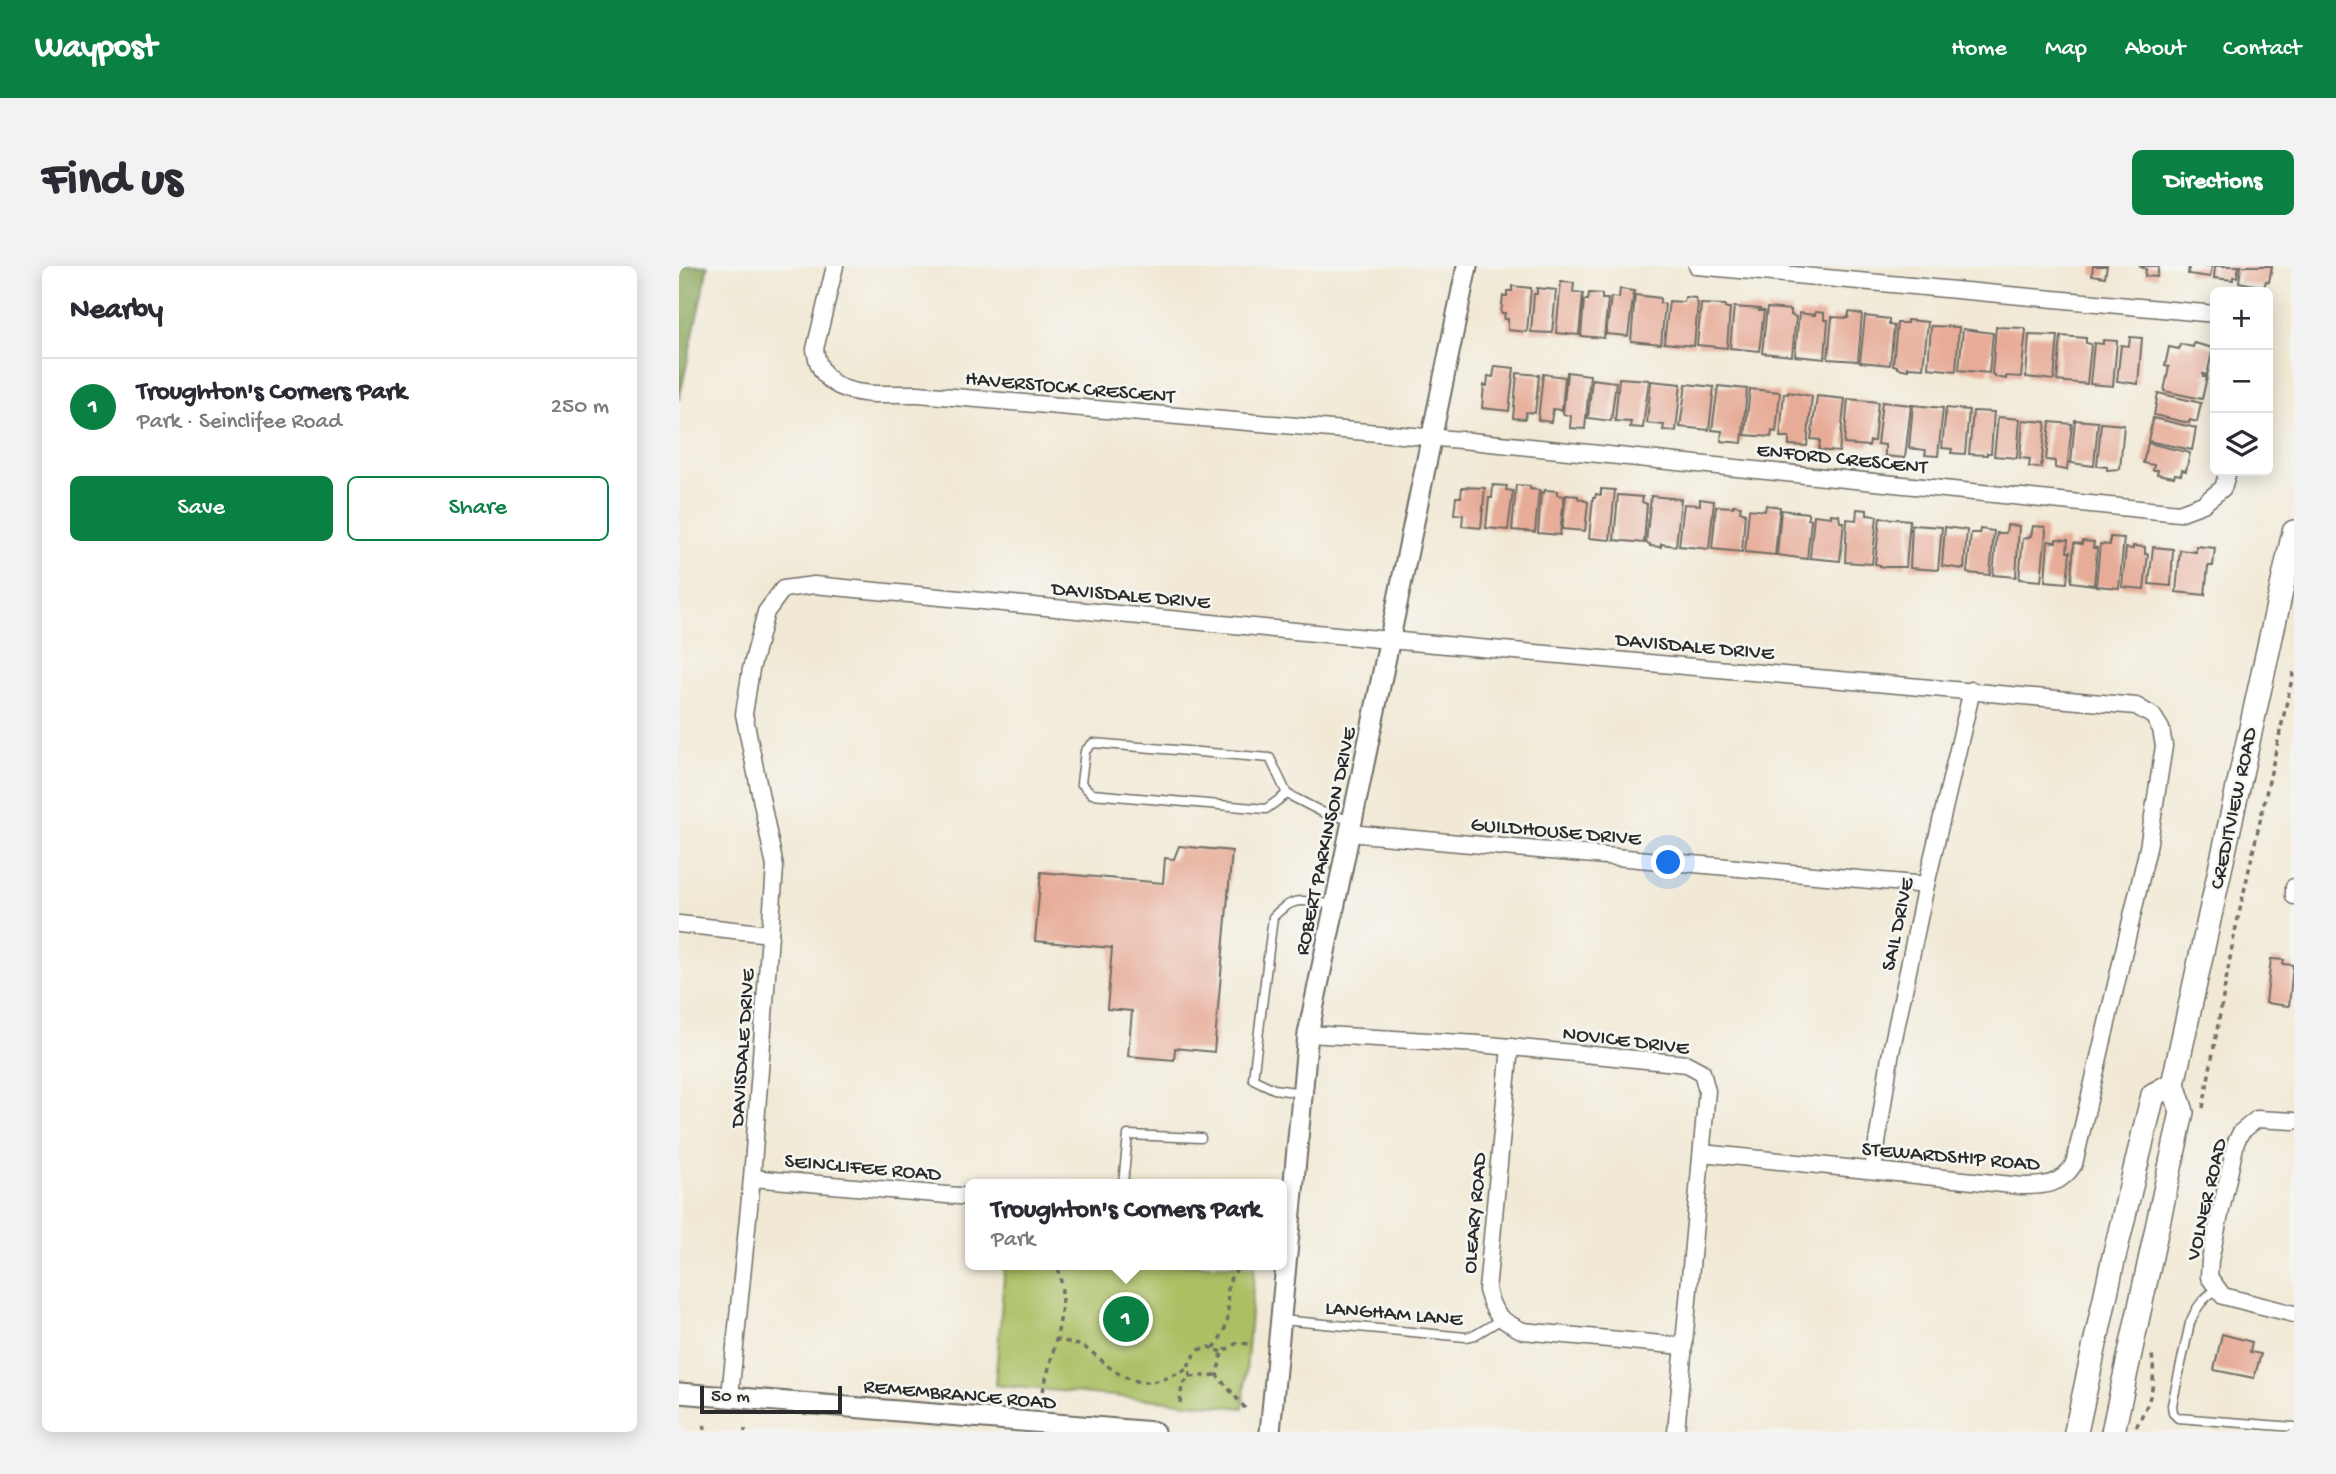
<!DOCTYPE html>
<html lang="en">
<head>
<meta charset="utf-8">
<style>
  body { margin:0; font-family:"Gochi Hand",sans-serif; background:#f2f2f3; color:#2b2b33 }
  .controls { position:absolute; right:21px; top:21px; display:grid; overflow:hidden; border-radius:10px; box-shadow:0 4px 18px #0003 }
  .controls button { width:63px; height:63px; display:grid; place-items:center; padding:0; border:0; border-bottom:2px solid #e1e1e2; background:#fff; color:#2b2b33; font:35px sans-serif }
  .scale { position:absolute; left:21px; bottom:18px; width:142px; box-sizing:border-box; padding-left:7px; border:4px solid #2b2b2b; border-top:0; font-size:19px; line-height:24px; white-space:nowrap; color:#2b2b2b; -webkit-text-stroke:5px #f6f6f2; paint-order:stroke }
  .you { position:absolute; left:990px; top:597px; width:24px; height:24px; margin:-18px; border:5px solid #fff; border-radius:50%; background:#1a73e8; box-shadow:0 0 0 10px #1a73e833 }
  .badge { display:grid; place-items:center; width:46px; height:46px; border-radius:50%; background:#0b8043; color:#fff; font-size:23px; font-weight:700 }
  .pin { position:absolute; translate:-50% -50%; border:4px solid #fff; box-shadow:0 2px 7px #0006 }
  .popup { position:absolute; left:286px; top:913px; width:322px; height:91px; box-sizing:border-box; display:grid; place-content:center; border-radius:10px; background:#fff; filter:drop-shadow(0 2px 5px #0005); font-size:23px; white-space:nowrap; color:#7c7c81 }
  .popup b { font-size:26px; color:#2b2b33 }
  .popup::after { content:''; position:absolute; left:50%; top:100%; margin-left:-14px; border:14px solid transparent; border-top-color:#fff }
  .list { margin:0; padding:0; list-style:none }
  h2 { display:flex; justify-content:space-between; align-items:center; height:91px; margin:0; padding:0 28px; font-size:30px }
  h2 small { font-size:23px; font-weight:400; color:#7c7c81 }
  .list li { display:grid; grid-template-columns:46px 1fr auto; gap:21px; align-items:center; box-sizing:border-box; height:98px; padding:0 28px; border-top:2px solid #e1e1e2 }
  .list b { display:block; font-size:26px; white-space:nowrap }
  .list p { margin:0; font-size:23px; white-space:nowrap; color:#7c7c81 }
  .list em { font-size:23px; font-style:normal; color:#7c7c81 }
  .actions { display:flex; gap:14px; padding:21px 28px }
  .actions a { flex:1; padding:16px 0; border:2px solid #0b8043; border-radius:10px; text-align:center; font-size:24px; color:#0b8043 }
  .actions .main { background:#0b8043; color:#fff }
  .icon { flex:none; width:38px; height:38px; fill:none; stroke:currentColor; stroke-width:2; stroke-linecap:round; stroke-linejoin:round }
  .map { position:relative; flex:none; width:1615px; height:1166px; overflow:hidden; border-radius:10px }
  header { display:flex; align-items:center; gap:42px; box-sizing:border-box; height:98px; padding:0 35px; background:#0b8043; color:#fff }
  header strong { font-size:33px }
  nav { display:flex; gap:38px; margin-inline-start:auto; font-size:24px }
  .intro { display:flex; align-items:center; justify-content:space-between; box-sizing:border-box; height:168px; padding:0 42px }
  h1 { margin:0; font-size:49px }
  .button { padding:18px 32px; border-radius:10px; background:#0b8043; color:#fff; font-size:24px; font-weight:700 }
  main { display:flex; gap:42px; padding:0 42px }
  aside { flex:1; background:#fff; border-radius:10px; box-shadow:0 4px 18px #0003 }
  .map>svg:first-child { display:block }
  .green { fill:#abbf63; stroke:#6b7547; stroke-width:2 }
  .forest { fill:#88a659; stroke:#5a6842; stroke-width:2 }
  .building { fill:#e7ac98 }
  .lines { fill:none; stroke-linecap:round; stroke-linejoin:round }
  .service-casing { stroke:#706e66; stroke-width:11 }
  .minor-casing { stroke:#706e66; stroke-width:19 }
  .tertiary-casing { stroke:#706e66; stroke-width:23 }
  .secondary-casing { stroke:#706e66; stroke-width:26 }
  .path { stroke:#706e66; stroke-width:3.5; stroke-dasharray:5 5; stroke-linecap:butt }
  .service { stroke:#fff; stroke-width:8 }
  .minor { stroke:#fff; stroke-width:16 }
  .tertiary { stroke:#fff; stroke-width:19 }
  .secondary { stroke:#fff; stroke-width:23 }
  .labels { text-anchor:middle; stroke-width:5; stroke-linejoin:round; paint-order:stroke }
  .street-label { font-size:21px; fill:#2b2b2b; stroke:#f6f6f2 }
</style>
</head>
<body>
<header>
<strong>Waypost</strong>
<nav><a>Home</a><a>Map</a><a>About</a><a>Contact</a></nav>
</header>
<div class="intro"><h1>Find us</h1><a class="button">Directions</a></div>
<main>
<aside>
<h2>Nearby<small></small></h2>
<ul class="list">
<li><span class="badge">1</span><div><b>Troughton's Corners Park</b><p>Park · Seinclifee Road</p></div><em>250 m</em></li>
</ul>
<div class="actions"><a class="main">Save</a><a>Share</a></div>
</aside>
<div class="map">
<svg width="1615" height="1166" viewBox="0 0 1615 1166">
  <rect width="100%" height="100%" fill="#f6f6f2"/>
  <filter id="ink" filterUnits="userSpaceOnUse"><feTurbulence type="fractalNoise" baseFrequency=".0143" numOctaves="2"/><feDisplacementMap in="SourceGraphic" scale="14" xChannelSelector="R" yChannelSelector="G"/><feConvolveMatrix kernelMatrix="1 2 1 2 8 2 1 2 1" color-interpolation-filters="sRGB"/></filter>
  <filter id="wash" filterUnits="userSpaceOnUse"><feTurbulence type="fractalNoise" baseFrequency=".00686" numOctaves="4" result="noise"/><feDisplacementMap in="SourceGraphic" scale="28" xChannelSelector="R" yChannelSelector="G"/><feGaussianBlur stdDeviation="1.57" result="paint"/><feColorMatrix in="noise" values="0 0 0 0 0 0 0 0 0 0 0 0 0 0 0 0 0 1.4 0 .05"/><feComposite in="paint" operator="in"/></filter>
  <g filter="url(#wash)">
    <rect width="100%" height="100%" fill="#f1e9d5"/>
    <!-- green -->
    <polygon class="green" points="326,999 576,999 564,1142 316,1119"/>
    <!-- forest -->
    <polygon class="forest" points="0,0 29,0 0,134"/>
    <g id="blocks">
      <!-- building -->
      <g class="building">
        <polygon points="1414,0 1428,0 1426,11 1413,9"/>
        <polygon points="1460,0 1480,0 1478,11 1466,10 1467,3"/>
        <polygon points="1510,0 1533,0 1531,11 1509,8"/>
        <polygon points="1536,0 1560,0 1558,11 1554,11 1554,14 1535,12"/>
        <polygon points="1562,0 1593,0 1590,16 1587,15 1585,21 1560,16"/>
        <polygon points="882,16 895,17 894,26 904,27 900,69 877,67"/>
        <polygon points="833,20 852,22 848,66 829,64 829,53 825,53 826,47 822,47 824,30 828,30 828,25 833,25"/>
        <polygon points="858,22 877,24 873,67 852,66 855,28 858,28"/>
        <polygon points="941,23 955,25 949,70 927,68 932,31 940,32"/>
        <polygon points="910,27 923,28 923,33 929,33 925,72 902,70 905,34 909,34"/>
        <polygon points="956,29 981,32 981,37 986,38 982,78 952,75"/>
        <polygon points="1006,31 1017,32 1017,36 1019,37 1015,80 985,77 990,35 1005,36"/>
        <polygon points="1022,38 1046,39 1046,42 1051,42 1048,82 1018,79"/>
        <polygon points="1055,41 1081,43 1080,45 1085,45 1080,85 1051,82"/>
        <polygon points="1088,42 1112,44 1112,49 1117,51 1113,90 1083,87"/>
        <polygon points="1136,46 1145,47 1145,54 1149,54 1146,93 1116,90 1120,47 1136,49"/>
        <polygon points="1170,46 1183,48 1179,95 1149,93 1153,51 1169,52"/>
        <polygon points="1186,50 1210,53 1210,59 1215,60 1211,99 1181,96"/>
        <polygon points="1228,54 1249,56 1244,102 1229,101 1229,104 1218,102 1218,100 1214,99 1218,57 1228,57"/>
        <polygon points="1252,60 1280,61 1277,105 1249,102"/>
        <polygon points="1317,61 1345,62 1347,64 1342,111 1327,110 1327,113 1316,111 1316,109 1313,108"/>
        <polygon points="1284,63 1314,67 1310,107 1280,104"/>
        <polygon points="1350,69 1379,70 1375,114 1347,111"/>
        <polygon points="1382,70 1407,72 1407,77 1412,78 1408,118 1378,115"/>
        <polygon points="1451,71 1463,72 1459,118 1438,115 1442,79 1450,80"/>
        <polygon points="1424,74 1438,75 1434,120 1411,118 1415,77 1424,78"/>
        <polygon points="1515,77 1534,82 1528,109 1524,108 1524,111 1528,111 1523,133 1485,125 1490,101 1486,100 1490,81 1500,83 1501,78 1514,81"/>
        <polygon points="816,100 835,102 830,145 803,142 805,119 808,120 809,110 814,111"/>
        <polygon points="888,106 911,109 906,163 891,162 892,150 884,148"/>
        <polygon points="838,107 860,109 856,147 847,146 846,153 834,152"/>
        <polygon points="864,108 886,111 883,144 874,143 872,156 859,154"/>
        <polygon points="940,112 970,114 964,162 951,161 952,156 936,155"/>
        <polygon points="913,113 937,116 932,155 909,152"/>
        <polygon points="972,115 1002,118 997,165 984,164 985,159 968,157"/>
        <polygon points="1007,118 1035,121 1030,164 1001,161"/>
        <polygon points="1039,120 1068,123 1063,177 1042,175 1043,165 1033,164"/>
        <polygon points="1071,123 1101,126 1097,166 1093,165 1092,171 1066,169"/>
        <polygon points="1109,126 1133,130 1128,180 1110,179 1110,171 1101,171 1105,127 1109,128"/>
        <polygon points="1479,127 1522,137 1518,156 1511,154 1510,157 1475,149"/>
        <polygon points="1138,130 1166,133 1160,186 1140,184 1141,174 1132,173"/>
        <polygon points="1169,133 1199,136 1195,175 1191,175 1190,180 1165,178"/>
        <polygon points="1203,136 1232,139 1226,192 1206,190 1206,179 1198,178"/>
        <polygon points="1234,139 1264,142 1259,190 1246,189 1247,184 1230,182"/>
        <polygon points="1267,142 1290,144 1286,188 1272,187 1273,183 1263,182"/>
        <polygon points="1294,145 1315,146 1312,187 1308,187 1308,189 1290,188"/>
        <polygon points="1319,151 1341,153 1338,192 1315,190"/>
        <polygon points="1474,152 1517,162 1513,184 1469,175"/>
        <polygon points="1344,154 1367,156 1362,202 1350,201 1351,193 1341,192"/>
        <polygon points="1396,154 1419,156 1415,200 1392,197"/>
        <polygon points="1371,156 1393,158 1388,204 1376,202 1376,195 1367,194"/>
        <polygon points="1422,157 1445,159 1441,203 1428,204 1428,201 1418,200"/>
        <polygon points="1469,177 1511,187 1507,205 1503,204 1502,209 1496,208 1495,211 1478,208 1479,204 1474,204 1475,199 1464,197"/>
        <polygon points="814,219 828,220 827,224 834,225 829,264 807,262 810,232 813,232"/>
        <polygon points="837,219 851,220 851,223 860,224 856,266 833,264"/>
        <polygon points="783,221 806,222 802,262 783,260 784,249 775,248 777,231 782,231"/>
        <polygon points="922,223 936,224 931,274 910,272 914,232 916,232 917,228 922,229"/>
        <polygon points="866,224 878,225 878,229 885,230 881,269 859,267 862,226 865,227"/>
        <polygon points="887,229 899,230 899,232 909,236 906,265 883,263"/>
        <polygon points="939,229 964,231 963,236 968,238 965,277 935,274"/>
        <polygon points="972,230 1002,233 997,280 982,278 982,281 971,280 971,278 967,277"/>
        <polygon points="1021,233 1035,235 1030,283 1000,280 1005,238 1021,239"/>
        <polygon points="1054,239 1062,240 1061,245 1066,247 1063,286 1033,283 1037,240 1054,241"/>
        <polygon points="1087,239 1101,241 1096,289 1066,286 1070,243 1086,245"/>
        <polygon points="1178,243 1188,244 1188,249 1198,250 1193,298 1166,296 1168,253 1177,254"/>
        <polygon points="1102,244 1129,247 1129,253 1132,253 1128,293 1098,289"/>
        <polygon points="1152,248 1160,249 1161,256 1165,256 1161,295 1131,292 1135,249 1152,251"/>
        <polygon points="1201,252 1231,254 1227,301 1201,301 1201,299 1196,298"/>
        <polygon points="1233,259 1263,261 1259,304 1231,302"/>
        <polygon points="1328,259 1340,260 1337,311 1314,309 1318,267 1327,267"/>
        <polygon points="1354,260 1366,261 1367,266 1362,315 1340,313 1344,273 1352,270"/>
        <polygon points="1266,261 1288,264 1285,303 1263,300"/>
        <polygon points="1301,263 1315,265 1311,309 1288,307 1292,267 1301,267"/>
        <polygon points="1431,271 1445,272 1440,322 1417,320 1421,278 1431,279"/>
        <polygon points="1377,273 1389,274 1388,286 1391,286 1388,317 1366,315 1369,275 1377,276"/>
        <polygon points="1403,275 1415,276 1414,282 1418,282 1415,319 1392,316 1395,277 1403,278"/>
        <polygon points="1454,280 1466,281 1466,288 1469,288 1465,323 1443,321 1447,282 1454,283"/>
        <polygon points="1517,280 1536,282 1534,300 1529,300 1526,329 1497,326 1501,284 1517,286"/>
        <polygon points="1474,281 1494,283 1492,320 1470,318"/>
        <polygon points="500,580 553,585 535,786 496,782 495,794 449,790 453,745 428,743 433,682 356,675 362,606 484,617 486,592 495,593"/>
        <polygon points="1592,693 1605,694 1604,698 1614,699 1610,740 1587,737"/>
        <polygon points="1543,1068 1573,1076 1571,1086 1582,1088 1575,1112 1535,1104"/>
      </g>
    </g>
  </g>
  <g filter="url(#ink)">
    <use href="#blocks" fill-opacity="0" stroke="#706e66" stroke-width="2"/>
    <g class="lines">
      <defs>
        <g id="service">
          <polyline points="608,528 587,543 413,528 402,517 406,485 414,477 591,492 608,528 643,546 671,554"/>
          <path d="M623,827L595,823L574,813L594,651C616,628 627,635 655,639"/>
          <polyline points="444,918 449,869 522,872"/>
          <path d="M1537,1024C1523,1033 1517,1042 1511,1057L1493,1139L1494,1147L1499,1152L1615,1161"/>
          <polyline points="602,1054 787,1071 796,1069 821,1054"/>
        </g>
        <g id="minor">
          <path d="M156,0L136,83C143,137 198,127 239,128L782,174L1500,247L1524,238L1544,222L1549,205"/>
          <polyline points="1018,0 1536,48"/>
          <polyline points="670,567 1247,619"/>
          <polyline points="1615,621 1615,630"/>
          <polyline points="0,658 91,668"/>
          <polyline points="629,768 800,778 1008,798 1023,806 1028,825 997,1166"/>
          <path d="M831,781L808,1024C815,1050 821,1054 844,1065L1004,1080"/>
          <polyline points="1615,855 1578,853 1562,866 1557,876 1531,994 1530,1011 1544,1030 1615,1048"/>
          <polyline points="1194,904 1211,791 1247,619 1293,424"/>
          <polyline points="73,912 291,931"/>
          <path d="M51,1130L73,912L96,601L65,448L72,403L87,346L104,323L135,319L710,374L1457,440L1474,450L1482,463L1485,480L1469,582L1395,898C1382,919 1367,920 1343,920L1023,887"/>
        </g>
        <g id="tertiary">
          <polyline points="0,1127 475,1166"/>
          <polyline points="591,1166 629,768 788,0"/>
        </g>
        <g id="secondary">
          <polyline points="1397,1166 1434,995 1474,829 1494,818"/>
          <polyline points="1434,1166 1503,846 1494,818 1615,266"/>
        </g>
      </defs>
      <!-- service casing -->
      <use href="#service" class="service-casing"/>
      <!-- minor casing -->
      <use href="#minor" class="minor-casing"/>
      <!-- tertiary casing -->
      <use href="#tertiary" class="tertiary-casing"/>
      <!-- secondary casing -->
      <use href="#secondary" class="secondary-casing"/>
      <!-- path -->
      <g class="path">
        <polyline points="1524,842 1555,670 1615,404"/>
        <path d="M376,1073C384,1075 394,1077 403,1080C412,1085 421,1093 429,1100C459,1124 479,1118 510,1102"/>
        <path d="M535,1082C540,1074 546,1065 548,1056C552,1033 541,1017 563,999"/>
        <polyline points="511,1111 510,1098 519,1084 530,1081 543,1086"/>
        <path d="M364,1125C373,1086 392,1038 378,999"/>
        <polyline points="501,1137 503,1119 511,1111 538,1109"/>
        <polyline points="566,1142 538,1109 543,1086 558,1077 571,1078"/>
        <polyline points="25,1159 27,1166"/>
        <path d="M1457,1161C1472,1134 1477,1120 1473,1089"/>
        <polyline points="66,1166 66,1163"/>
      </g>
      <!-- service -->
      <use href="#service" class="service"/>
      <!-- minor -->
      <use href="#minor" class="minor"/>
      <!-- tertiary -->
      <use href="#tertiary" class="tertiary"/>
      <!-- secondary -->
      <use href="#secondary" class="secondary"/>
    </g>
  </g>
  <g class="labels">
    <!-- street labels -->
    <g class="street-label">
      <text transform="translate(391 120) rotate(5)" y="7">HAVERSTOCK CRESCENT</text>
      <text transform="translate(1163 191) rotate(6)" y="7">ENFORD CRESCENT</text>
      <text transform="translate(452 328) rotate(5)" y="7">DAVISDALE DRIVE</text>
      <text transform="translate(1016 379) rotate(5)" y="7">DAVISDALE DRIVE</text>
      <text transform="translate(1553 542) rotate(-78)" y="7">CREDITVIEW ROAD</text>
      <text transform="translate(877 564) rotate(5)" y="7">GUILDHOUSE DRIVE</text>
      <text transform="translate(645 575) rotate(-78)" y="7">ROBERT PARKINSON DRIVE</text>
      <text transform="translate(1217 658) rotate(-78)" y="7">SAIL DRIVE</text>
      <text transform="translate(947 773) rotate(7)" y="7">NOVICE DRIVE</text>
      <text transform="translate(62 782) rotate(-86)" y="7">DAVISDALE DRIVE</text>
      <text transform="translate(1272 889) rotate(5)" y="7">STEWARDSHIP ROAD</text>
      <text transform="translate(184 900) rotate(5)" y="7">SEINCLIFEE ROAD</text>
      <text transform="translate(1526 933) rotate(-77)" y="7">VOLNER ROAD</text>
      <text transform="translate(794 947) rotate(-85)" y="7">OLEARY ROAD</text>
      <text transform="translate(715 1046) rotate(5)" y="7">LANGHAM LANE</text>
      <text transform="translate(281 1127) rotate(5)" y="7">REMEMBRANCE ROAD</text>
    </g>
  </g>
</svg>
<div class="controls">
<button>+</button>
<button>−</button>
<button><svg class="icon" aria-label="layers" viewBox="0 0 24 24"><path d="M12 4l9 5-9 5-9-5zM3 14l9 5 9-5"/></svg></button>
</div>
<div class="scale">50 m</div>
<div class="you"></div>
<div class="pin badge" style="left:447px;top:1053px">1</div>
<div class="popup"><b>Troughton's Corners Park</b>Park</div>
</div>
</main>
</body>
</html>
